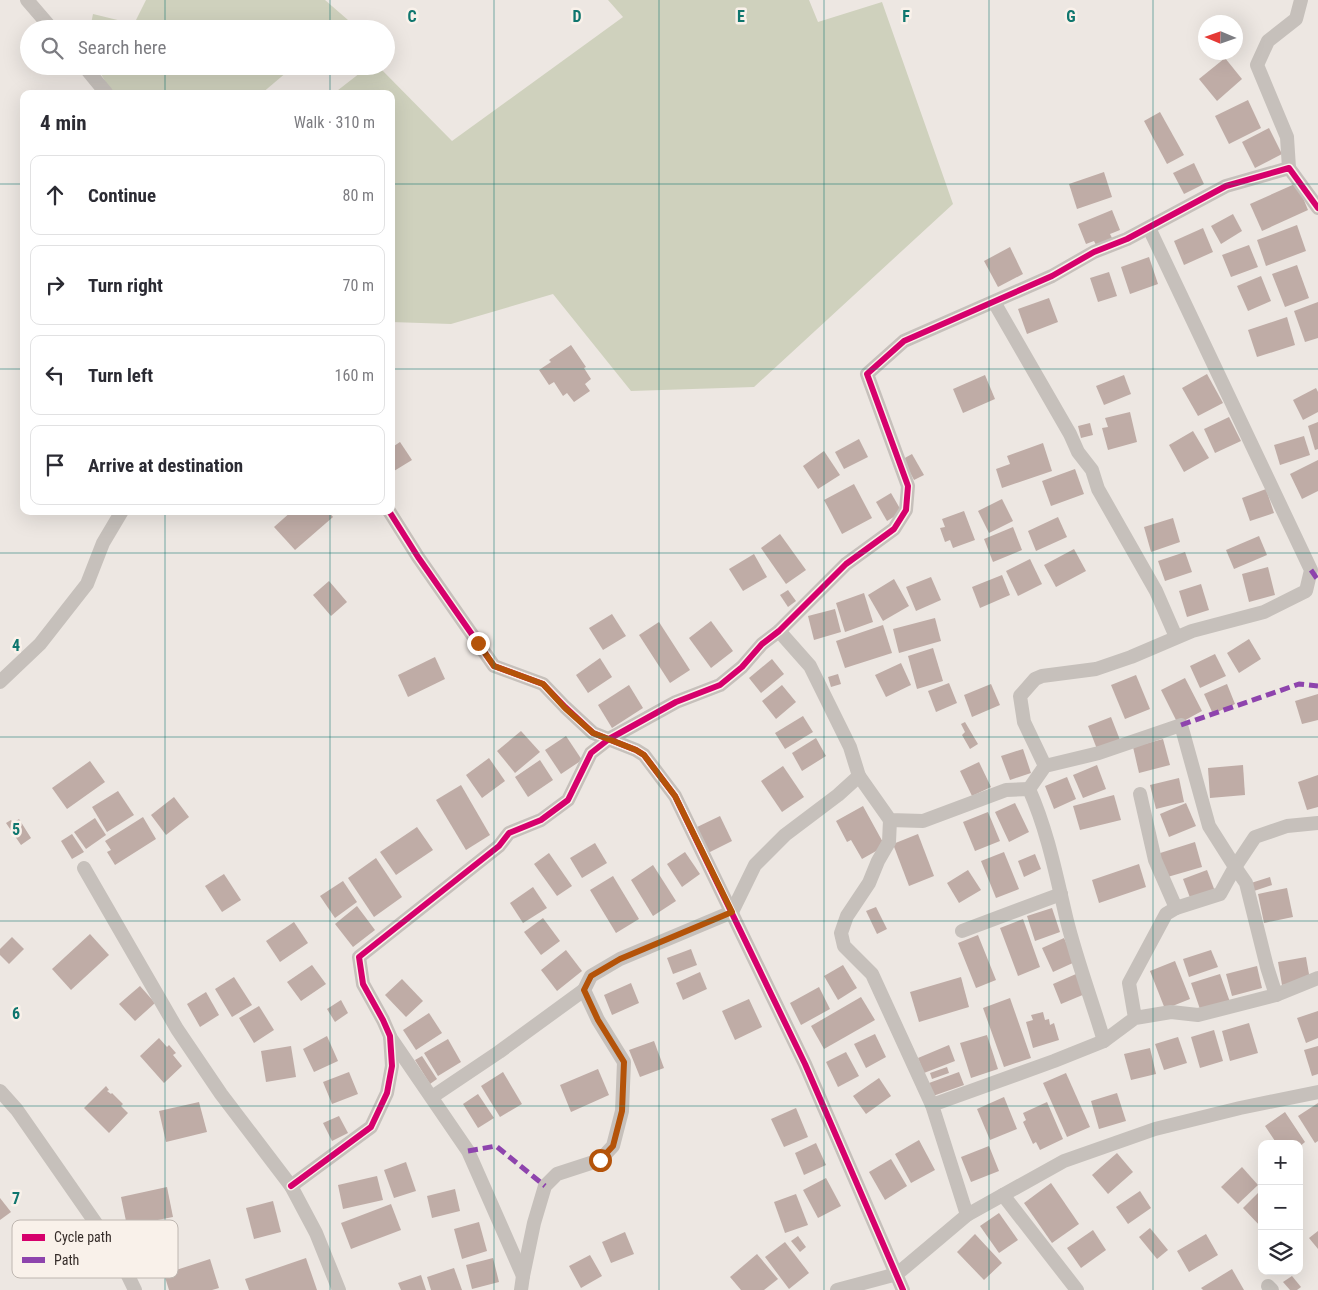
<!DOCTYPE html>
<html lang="en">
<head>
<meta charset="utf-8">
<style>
  body { margin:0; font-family:"Roboto Condensed",sans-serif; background:#f7f7f7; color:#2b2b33 }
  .controls { position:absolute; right:15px; bottom:15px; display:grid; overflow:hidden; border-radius:10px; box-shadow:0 5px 20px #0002 }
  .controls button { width:45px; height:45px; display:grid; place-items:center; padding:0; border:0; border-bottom:1px solid #e1e1e2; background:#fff; color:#2b2b33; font:25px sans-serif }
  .compass { position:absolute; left:1198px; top:15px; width:45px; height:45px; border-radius:50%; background:#fff; box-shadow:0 5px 20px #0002; rotate:272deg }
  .stop { position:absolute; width:15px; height:15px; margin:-11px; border:4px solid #b45309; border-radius:50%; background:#fff }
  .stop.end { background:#b45309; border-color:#fff; box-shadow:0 1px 5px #0008 }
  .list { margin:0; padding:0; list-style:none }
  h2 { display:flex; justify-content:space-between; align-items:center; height:65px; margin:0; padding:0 20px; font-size:21px }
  h2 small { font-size:16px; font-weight:400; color:#7c7c81 }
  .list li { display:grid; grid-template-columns:32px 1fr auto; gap:15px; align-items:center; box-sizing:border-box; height:80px; margin:0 10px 10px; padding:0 10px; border:1px solid #e1e1e2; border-radius:10px }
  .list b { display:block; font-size:19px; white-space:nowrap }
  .list em { font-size:16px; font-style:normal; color:#7c7c81 }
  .icon { flex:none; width:28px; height:28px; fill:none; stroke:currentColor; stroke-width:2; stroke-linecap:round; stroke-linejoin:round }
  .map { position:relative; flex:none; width:1318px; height:1290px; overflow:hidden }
  .search { position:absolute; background:#fff; box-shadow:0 5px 20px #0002; left:20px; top:20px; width:375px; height:55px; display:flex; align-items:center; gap:12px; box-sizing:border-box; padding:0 18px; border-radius:28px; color:#7c7c81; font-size:19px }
  .panel { position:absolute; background:#fff; box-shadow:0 5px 20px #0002; left:20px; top:90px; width:375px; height:425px; border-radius:10px }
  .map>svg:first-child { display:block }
  .green { fill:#cfd1bd }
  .building { fill:#bfaca6 }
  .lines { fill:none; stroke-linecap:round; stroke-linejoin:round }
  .minor { stroke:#c6c0bb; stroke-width:14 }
  .quiet { stroke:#8e44ad; stroke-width:5; stroke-dasharray:10 5; stroke-linecap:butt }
  .cycleway-casing { stroke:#f9f1ea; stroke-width:9 }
  .cycleway { stroke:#d6006c; stroke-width:6 }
  .route { stroke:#b45309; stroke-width:6 }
  .grid { fill:none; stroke:#0f766e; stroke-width:1; stroke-opacity:0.55 }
  .key { fill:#f9f1ea; stroke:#beb6b0; stroke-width:1 }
  .key-label { font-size:14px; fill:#362d2a }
  .grid-label { font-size:16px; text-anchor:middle; font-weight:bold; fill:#0f766e; stroke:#f9f1ea; stroke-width:5; stroke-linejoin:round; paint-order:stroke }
</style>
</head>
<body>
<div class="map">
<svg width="1318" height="1290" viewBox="0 0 1318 1290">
  <rect width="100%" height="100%" fill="#ede7e2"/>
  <!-- green -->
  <g class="green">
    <polygon points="146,0 325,0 348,20 337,29 90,29 93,14 134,24"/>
    <polygon points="608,0 809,0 818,22 882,2 953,204 754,387 631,391 553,294 451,324 391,322 391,94 333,94 369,66 378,66 452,141 623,17"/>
    <polygon points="96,66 294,66 261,94 113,94"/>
  </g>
  <!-- building -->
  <g class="building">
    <polygon points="1225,58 1242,79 1217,101 1199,79"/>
    <polygon points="1248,100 1261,128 1229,144 1215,116"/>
    <polygon points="1160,112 1184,155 1167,164 1144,121"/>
    <polygon points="1269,128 1282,154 1255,168 1242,142"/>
    <polygon points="1194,163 1204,184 1184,194 1173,173"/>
    <polygon points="1104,172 1112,197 1077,209 1069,184"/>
    <polygon points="1297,183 1308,210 1262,231 1250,204"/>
    <polygon points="1112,210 1120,230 1110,234 1112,238 1096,245 1094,241 1086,244 1078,224"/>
    <polygon points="1233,214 1242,231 1221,244 1211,226"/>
    <polygon points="1297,225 1306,251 1266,266 1257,240"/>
    <polygon points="1203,228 1213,252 1184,265 1174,241"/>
    <polygon points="1249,245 1258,267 1231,277 1222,255"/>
    <polygon points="1010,247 1023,274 998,287 984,261"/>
    <polygon points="1149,257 1158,284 1130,294 1121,267"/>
    <polygon points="1297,265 1309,298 1285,307 1272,274"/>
    <polygon points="1109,272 1117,296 1098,302 1090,278"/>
    <polygon points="1261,276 1271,301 1248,311 1237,286"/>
    <polygon points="1049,298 1058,322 1027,334 1018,309"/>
    <polygon points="1318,302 1318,338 1305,342 1294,311"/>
    <polygon points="1287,317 1295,345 1257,357 1248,330"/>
    <polygon points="571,345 586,367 584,368 591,379 585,384 590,391 574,402 567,393 563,396 554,382 549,385 539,370 551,362 549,360"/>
    <polygon points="1207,374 1223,403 1198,416 1182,388"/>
    <polygon points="985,375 995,399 963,413 953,389"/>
    <polygon points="1124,375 1131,394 1104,405 1096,386"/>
    <polygon points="1316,388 1318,392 1318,412 1303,420 1293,400"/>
    <polygon points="1130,412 1137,442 1108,450 1102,428 1108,427 1105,418"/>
    <polygon points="1229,417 1241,441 1215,453 1204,429"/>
    <polygon points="1318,422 1318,449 1315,450 1308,426"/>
    <polygon points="1090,423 1093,435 1081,438 1078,426"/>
    <polygon points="1193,431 1209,458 1184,472 1169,445"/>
    <polygon points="1304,436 1310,455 1280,465 1274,445"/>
    <polygon points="859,439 868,457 844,469 835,452"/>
    <polygon points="400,442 412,460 394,471 391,468 391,448"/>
    <polygon points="1043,443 1052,471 1002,488 996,469 1010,464 1007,456"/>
    <polygon points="824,451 840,475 818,489 803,466"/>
    <polygon points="912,454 924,475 914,480 903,459"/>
    <polygon points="1318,460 1318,491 1302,499 1290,474"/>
    <polygon points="1075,469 1084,494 1051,506 1042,481"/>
    <polygon points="854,484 872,518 842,534 824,500"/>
    <polygon points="1266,489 1274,513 1250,521 1242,498"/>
    <polygon points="891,493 902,512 887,521 876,502"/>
    <polygon points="1002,499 1013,521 989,533 978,511"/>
    <polygon points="292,511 328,511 333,517 295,550 274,527"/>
    <polygon points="964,511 975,540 953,548 950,540 945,542 940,528 945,527 942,519"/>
    <polygon points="1058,517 1067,537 1036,551 1028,531"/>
    <polygon points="1173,518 1180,542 1151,552 1144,527"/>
    <polygon points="1013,527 1022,550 993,562 984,539"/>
    <polygon points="780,534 806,570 786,584 761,548"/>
    <polygon points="1259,536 1267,555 1234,569 1226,550"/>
    <polygon points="1074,549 1086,571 1056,587 1044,565"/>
    <polygon points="1185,552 1192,572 1165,581 1158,561"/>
    <polygon points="754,554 767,577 743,591 729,569"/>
    <polygon points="1030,559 1042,584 1018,596 1006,571"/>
    <polygon points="1268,567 1275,595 1249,602 1242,574"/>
    <polygon points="1002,575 1010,595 980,608 972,587"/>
    <polygon points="931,577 941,600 916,611 906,587"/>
    <polygon points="894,579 909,606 883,621 868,595"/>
    <polygon points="329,581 347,602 331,616 313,595"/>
    <polygon points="1201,584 1209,610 1187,617 1179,591"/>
    <polygon points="788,590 796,601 788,607 780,595"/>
    <polygon points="864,593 873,622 845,632 836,603"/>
    <polygon points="835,609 841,632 814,640 808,616"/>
    <polygon points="612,614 626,636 603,650 589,628"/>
    <polygon points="935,618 941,641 899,653 893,629"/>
    <polygon points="711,621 733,651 711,668 689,638"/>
    <polygon points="659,622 690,670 670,683 639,635"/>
    <polygon points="883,625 892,653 845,668 836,641"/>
    <polygon points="1249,639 1261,659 1239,673 1227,653"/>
    <polygon points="933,648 943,681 917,689 908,656"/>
    <polygon points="1215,654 1226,676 1200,688 1190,666"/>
    <polygon points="435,657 445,679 408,697 398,675"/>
    <polygon points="600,658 612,677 588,693 576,675"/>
    <polygon points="772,659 784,674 761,693 749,678"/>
    <polygon points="901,663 911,685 886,697 875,675"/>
    <polygon points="838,674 841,684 831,687 828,677"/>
    <polygon points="1136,675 1150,709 1125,719 1111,685"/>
    <polygon points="1185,678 1202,711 1178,724 1161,690"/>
    <polygon points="949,683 957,703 936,712 928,691"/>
    <polygon points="991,684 1000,705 972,717 964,695"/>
    <polygon points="1227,684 1235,704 1213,714 1204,694"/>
    <polygon points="629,685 643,708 612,728 598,705"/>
    <polygon points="782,685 796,702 776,719 762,701"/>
    <polygon points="1318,694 1318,720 1302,724 1295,701"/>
    <polygon points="803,716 813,732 785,749 775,733"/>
    <polygon points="1111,717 1120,740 1097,749 1088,726"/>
    <polygon points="965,722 978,744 970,749 962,735 965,732 961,724"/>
    <polygon points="521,731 540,752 515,773 497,751"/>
    <polygon points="566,736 582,760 561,774 545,750"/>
    <polygon points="816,738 826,756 802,771 792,753"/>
    <polygon points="1163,739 1170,765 1139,773 1133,747"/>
    <polygon points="1023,749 1031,773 1010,780 1001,756"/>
    <polygon points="489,758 505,781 482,798 466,775"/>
    <polygon points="540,760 553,780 528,797 515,777"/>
    <polygon points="90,761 105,782 67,809 52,788"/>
    <polygon points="979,762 991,787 972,796 960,771"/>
    <polygon points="1097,765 1106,789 1083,798 1073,775"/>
    <polygon points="1243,765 1245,795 1210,798 1208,768"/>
    <polygon points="783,766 804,797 782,812 761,781"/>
    <polygon points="1318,775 1318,807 1307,810 1298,782"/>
    <polygon points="1067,777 1076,799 1054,809 1045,786"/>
    <polygon points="1179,778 1184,802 1156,809 1150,785"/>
    <polygon points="461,785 490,835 466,850 436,800"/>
    <polygon points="118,791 134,815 107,832 92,807"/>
    <polygon points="1114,795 1121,820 1080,830 1073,806"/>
    <polygon points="174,797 189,817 166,835 151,815"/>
    <polygon points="1015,803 1029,832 1009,842 995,812"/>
    <polygon points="1186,803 1196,826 1169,837 1160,814"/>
    <polygon points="863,806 885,846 862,859 851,840 847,842 836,821"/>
    <polygon points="988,812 1000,841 975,851 963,822"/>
    <polygon points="720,816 732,841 708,853 695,828"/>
    <polygon points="143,817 156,839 115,865 107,852 111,850 105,841"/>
    <polygon points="95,818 106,835 86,849 74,832"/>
    <polygon points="19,819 31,838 21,845 6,823 11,820 13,823"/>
    <polygon points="417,827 433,850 396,875 380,852"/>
    <polygon points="72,834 84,852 72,859 61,841"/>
    <polygon points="918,834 934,876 909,886 893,844"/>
    <polygon points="1195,842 1202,867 1164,878 1157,854"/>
    <polygon points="595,843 607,863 582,878 570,858"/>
    <polygon points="685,852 700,874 682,887 667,864"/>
    <polygon points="1004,852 1019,889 996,898 981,861"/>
    <polygon points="549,853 572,886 557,896 534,864"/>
    <polygon points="1035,854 1041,869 1024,877 1018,861"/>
    <polygon points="376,858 402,897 374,917 348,878"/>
    <polygon points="1139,864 1146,887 1099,903 1092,880"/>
    <polygon points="653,865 676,901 653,916 631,880"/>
    <polygon points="968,870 981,890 959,903 947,883"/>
    <polygon points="1207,870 1216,894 1192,903 1183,879"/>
    <polygon points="224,874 241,900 222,912 205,886"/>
    <polygon points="613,876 639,919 616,933 590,890"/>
    <polygon points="1270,877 1272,885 1254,891 1251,883"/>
    <polygon points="343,881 357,902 335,918 320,896"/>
    <polygon points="533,887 547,908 523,923 510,903"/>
    <polygon points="1287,888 1293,917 1264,923 1258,894"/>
    <polygon points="357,906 375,930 353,947 335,924"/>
    <polygon points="876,907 887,929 877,934 866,911"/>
    <polygon points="1052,908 1060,932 1035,941 1027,916"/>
    <polygon points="543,918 560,941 541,955 524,932"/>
    <polygon points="1023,919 1040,967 1018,976 1000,928"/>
    <polygon points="294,922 308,943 280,962 266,941"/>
    <polygon points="90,934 109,955 71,990 52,969"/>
    <polygon points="978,935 996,980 976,988 958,943"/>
    <polygon points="12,937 24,949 9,964 0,955 0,949"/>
    <polygon points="1064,938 1075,962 1053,972 1042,948"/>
    <polygon points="691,949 697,965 673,974 667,958"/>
    <polygon points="566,950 582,971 557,991 541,970"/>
    <polygon points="1211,950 1218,967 1189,977 1183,959"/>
    <polygon points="1306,957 1310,980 1282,985 1278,962"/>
    <polygon points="1175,961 1190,999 1165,1009 1150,971"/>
    <polygon points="312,965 326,984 301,1001 287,982"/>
    <polygon points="843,965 857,988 838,1000 824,976"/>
    <polygon points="1257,966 1262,988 1232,996 1226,974"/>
    <polygon points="700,972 707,989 683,1000 676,983"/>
    <polygon points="1076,974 1085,994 1061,1004 1053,984"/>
    <polygon points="1220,974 1230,1002 1201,1012 1191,983"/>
    <polygon points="234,977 252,1005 232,1017 215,989"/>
    <polygon points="961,977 969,1007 919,1022 910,992"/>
    <polygon points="402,979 423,1001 406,1017 385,995"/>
    <polygon points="631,983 639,1003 612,1015 604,995"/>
    <polygon points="140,986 155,1003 135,1021 119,1004"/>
    <polygon points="819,987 830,1009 801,1025 790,1003"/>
    <polygon points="206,992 219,1015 200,1027 187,1004"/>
    <polygon points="861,997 875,1020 824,1049 811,1026"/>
    <polygon points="1010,998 1031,1058 1004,1067 983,1008"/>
    <polygon points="749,999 762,1027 735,1040 722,1011"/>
    <polygon points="341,1000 348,1013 335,1022 327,1009"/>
    <polygon points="259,1006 274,1030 254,1043 239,1018"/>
    <polygon points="1318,1011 1318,1038 1306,1043 1297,1018"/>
    <polygon points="1043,1012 1045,1020 1049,1019 1050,1025 1054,1023 1059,1040 1033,1048 1026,1022 1033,1020 1031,1015"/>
    <polygon points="429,1013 442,1033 416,1050 403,1030"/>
    <polygon points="1249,1023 1258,1053 1230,1061 1222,1031"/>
    <polygon points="1214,1030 1223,1061 1200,1068 1191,1037"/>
    <polygon points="875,1034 886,1057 866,1068 854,1044"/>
    <polygon points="987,1035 998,1069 971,1078 960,1043"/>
    <polygon points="327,1036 338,1061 314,1072 303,1049"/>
    <polygon points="1178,1037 1187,1063 1164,1070 1155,1044"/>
    <polygon points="159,1038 167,1047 169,1045 176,1053 173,1055 182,1066 164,1083 140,1056"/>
    <polygon points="448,1039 461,1062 438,1076 424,1053"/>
    <polygon points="654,1041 664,1068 640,1077 629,1050"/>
    <polygon points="949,1045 955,1061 924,1073 918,1058"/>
    <polygon points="291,1046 296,1077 266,1082 261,1051"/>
    <polygon points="1318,1046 1318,1074 1312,1076 1304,1050"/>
    <polygon points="1150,1048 1156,1074 1131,1080 1124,1054"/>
    <polygon points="846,1052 859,1076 838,1087 826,1062"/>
    <polygon points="422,1056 437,1079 430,1084 415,1060"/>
    <polygon points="947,1067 949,1073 932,1079 930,1073"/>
    <polygon points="598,1069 609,1095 571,1112 560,1085"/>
    <polygon points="349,1072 358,1094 332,1104 323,1082"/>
    <polygon points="503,1072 522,1104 500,1117 481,1086"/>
    <polygon points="959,1072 964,1085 933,1096 929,1083"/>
    <polygon points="1066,1073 1090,1127 1067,1137 1043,1083"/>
    <polygon points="879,1078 891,1096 866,1114 853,1096"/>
    <polygon points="106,1086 109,1090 107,1091 111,1094 112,1093 123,1104 121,1106 128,1113 109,1133 84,1108"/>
    <polygon points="1117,1093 1126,1121 1099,1129 1091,1101"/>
    <polygon points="478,1094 494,1118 478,1128 463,1104"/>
    <polygon points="1004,1097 1017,1129 990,1140 977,1109"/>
    <polygon points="199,1102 207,1132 166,1142 159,1111"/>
    <polygon points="1047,1102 1063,1139 1040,1150 1036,1142 1033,1144 1023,1122 1026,1120 1023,1113"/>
    <polygon points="1318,1103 1318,1141 1315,1143 1298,1116"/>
    <polygon points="796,1108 808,1137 784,1147 771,1119"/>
    <polygon points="1285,1112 1305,1142 1299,1147 1299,1144 1277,1144 1265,1126"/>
    <polygon points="339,1116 348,1133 332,1141 323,1123"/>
    <polygon points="919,1140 935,1170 911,1183 895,1154"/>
    <polygon points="816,1143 826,1165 804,1175 795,1153"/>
    <polygon points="989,1146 999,1171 971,1182 961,1157"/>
    <polygon points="1117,1153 1133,1172 1108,1194 1092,1175"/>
    <polygon points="891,1159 907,1186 885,1200 869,1172"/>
    <polygon points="406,1162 416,1191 394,1198 384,1170"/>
    <polygon points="1242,1167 1258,1185 1238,1204 1221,1187"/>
    <polygon points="377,1176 383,1200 343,1209 338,1185"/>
    <polygon points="826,1178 841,1206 818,1218 803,1190"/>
    <polygon points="1051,1183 1079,1224 1052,1243 1024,1203"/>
    <polygon points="167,1187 173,1217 127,1226 121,1197"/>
    <polygon points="455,1189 460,1211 432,1218 427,1196"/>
    <polygon points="1262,1189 1262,1228 1243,1208"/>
    <polygon points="1140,1191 1151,1208 1128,1224 1116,1207"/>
    <polygon points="796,1194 808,1225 785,1233 774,1202"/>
    <polygon points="0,1198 11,1212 0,1220"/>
    <polygon points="273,1201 281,1232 254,1239 246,1208"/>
    <polygon points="391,1204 401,1230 351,1249 341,1223"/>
    <polygon points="999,1213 1018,1240 999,1253 980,1226"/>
    <polygon points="479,1222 487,1251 462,1259 454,1229"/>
    <polygon points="1150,1228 1168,1250 1157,1259 1139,1237"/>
    <polygon points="1093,1230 1106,1250 1081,1268 1067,1248"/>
    <polygon points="1318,1231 1318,1249 1309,1238"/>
    <polygon points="625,1232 634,1254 611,1263 602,1242"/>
    <polygon points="975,1234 1002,1263 984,1280 957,1252"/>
    <polygon points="1206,1234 1218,1255 1189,1272 1177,1251"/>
    <polygon points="798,1236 806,1247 800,1252 791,1241"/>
    <polygon points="785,1242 809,1273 789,1289 765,1257"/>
    <polygon points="757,1254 778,1279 764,1290 741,1290 730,1277"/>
    <polygon points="590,1255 602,1276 581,1288 569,1266"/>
    <polygon points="306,1258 317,1290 249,1290 245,1279"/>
    <polygon points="493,1258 499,1282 472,1289 466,1265"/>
    <polygon points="210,1259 219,1288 212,1290 169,1290 164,1274"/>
    <polygon points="454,1268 462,1290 431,1290 427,1277"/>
    <polygon points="1232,1269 1244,1290 1203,1290 1201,1288"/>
    <polygon points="421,1275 426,1290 401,1290 398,1283"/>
    <polygon points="1292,1276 1301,1287 1297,1290 1290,1290 1283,1282"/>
  </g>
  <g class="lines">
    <!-- minor -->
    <g class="minor">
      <polyline points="27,0 52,29"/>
      <polyline points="84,66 107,94"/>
      <polyline points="1289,168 1287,137 1257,65 1268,41 1296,19 1301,0"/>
      <polyline points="994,302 1070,434 1078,452 1092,470 1098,489 1156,591 1176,637"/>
      <polyline points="389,511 418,557 494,666 543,684 565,707 593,733 636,750 644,755 675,796 805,1064 903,1290"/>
      <polyline points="0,682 40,644 87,584 103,543 122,511"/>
      <polyline points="1045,766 1024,722 1020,696 1035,679 1042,676 1096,669 1131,657 1192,631 1264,612 1306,591 1311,570 1149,228"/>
      <path d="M859,776L890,820L923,821L1006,790L1029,789C1048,832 1056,875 1067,921C1077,961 1092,1001 1104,1041"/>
      <polyline points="1029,789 1045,766 1099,753 1181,725 1209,826 1235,867 1255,837 1287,826 1318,823"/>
      <polyline points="1140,794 1155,860 1176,908"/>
      <polyline points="84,868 177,1029 221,1094 291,1186 316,1233 339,1290"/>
      <polyline points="962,931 1061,894"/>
      <polyline points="1276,995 1318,978"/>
      <polyline points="390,1037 468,1151 523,1276"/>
      <polyline points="0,1091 17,1110 118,1255 135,1290"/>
      <polyline points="432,1097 499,1052 584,990"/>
      <polyline points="932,1105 1054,1061 1104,1041 1135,1018 1171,1012 1198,1015 1276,995 1267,967 1246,883 1235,867 1220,894 1176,908 1166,914 1129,983 1135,1018"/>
      <polyline points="291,1186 371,1127 387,1093 392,1066 390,1036 383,1020 363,984 359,957 499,846 509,833 541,820 568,800 591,753 609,739 676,702 720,685 742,667 762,644 779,631 846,564 894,529 906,510 908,486 867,374 904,341 1052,276 1094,252 1127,239 1226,186 1289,168 1318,208"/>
      <polyline points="1003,1195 1077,1290"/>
      <polyline points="967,1215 1064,1161 1155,1129 1240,1108 1318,1092"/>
      <polyline points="1268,1286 1272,1290"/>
      <polyline points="521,1290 523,1276 534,1223 545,1186 557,1174 600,1160 613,1146 622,1111 624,1062 598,1020 584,990 591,976 620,959 732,912 755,865 785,835 838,795 859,776 850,747 810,666 779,631"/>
      <polyline points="837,1290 897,1274 967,1215 932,1105 872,974 844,946 841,933 847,916 869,883 878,861 889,842 890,820"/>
    </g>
    <!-- quiet -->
    <g class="quiet">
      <polyline points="1311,570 1318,580"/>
      <polyline points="1181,725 1299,684 1318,686"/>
      <polyline points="468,1151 496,1146 545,1186"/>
    </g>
    <defs>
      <g id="cycleway">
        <polyline points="389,511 418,557 494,666 543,684 565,707 593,733 636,750 644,755 675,796 805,1064 903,1290"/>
        <polyline points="291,1186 371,1127 387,1093 392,1066 390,1036 383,1020 363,984 359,957 499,846 509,833 541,820 568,800 591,753 609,739 676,702 720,685 742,667 762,644 779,631 846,564 894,529 906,510 908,486 867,374 904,341 1052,276 1094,252 1127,239 1226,186 1289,168 1318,208"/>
      </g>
    </defs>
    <!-- cycleway casing -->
    <use href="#cycleway" class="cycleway-casing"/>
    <!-- cycleway -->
    <use href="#cycleway" class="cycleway"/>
  </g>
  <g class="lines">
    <!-- route -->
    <polyline class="route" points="478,643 494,666 543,684 565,708 593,733 636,750 644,755 675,796 732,912 620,959 591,976 584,990 598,1020 624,1062 622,1111 613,1146 600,1160"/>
  </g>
  <!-- grid -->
  <path class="grid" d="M165,0V29M330,0V29M494,0V1290M659,0V1290M824,0V1290M989,0V1290M1153,0V1290M165,66V94M330,66V94M0,184H24M391,184H1318M0,369H24M391,369H1318M165,511V1290M330,511V1290M0,553H1318M0,737H1318M0,921H1318M0,1106H1318"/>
  <!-- legend -->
  <rect x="12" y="1220" width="166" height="58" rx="8" class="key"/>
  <rect x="22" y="1234" width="23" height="7" fill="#d6006c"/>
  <rect x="22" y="1257" width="23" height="6" fill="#8e44ad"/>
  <g class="key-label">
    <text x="54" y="1242">Cycle path</text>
    <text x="54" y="1265">Path</text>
  </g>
  <g class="grid-label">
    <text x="412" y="22">C</text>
    <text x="577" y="22">D</text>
    <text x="741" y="22">E</text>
    <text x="906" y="22">F</text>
    <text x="1071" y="22">G</text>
    <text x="16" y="651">4</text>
    <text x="16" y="835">5</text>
    <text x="16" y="1019">6</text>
    <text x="16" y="1204">7</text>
  </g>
</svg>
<div class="controls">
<button>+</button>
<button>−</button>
<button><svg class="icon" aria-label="layers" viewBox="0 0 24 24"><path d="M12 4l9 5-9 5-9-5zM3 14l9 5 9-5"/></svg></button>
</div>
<svg class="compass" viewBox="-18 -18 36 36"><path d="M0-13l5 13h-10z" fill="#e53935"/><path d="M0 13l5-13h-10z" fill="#7c7c81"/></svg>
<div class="stop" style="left:600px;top:1160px"></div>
<div class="stop end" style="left:478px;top:643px"></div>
<div class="search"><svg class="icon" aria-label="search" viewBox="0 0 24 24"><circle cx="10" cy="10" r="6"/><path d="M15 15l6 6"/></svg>Search here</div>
<section class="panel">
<h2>4 min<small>Walk · 310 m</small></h2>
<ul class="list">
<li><svg class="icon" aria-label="ahead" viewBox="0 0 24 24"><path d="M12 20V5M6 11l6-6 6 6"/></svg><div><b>Continue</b></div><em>80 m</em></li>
<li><svg class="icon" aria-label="right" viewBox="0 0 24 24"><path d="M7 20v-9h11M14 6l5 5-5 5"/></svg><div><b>Turn right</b></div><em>70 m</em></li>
<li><svg class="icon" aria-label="left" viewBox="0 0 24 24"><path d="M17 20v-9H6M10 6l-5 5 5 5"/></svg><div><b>Turn left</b></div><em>160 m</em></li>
<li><svg class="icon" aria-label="arrive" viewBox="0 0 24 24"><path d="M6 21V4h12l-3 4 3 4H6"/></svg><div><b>Arrive at destination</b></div></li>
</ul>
</section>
</div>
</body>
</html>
